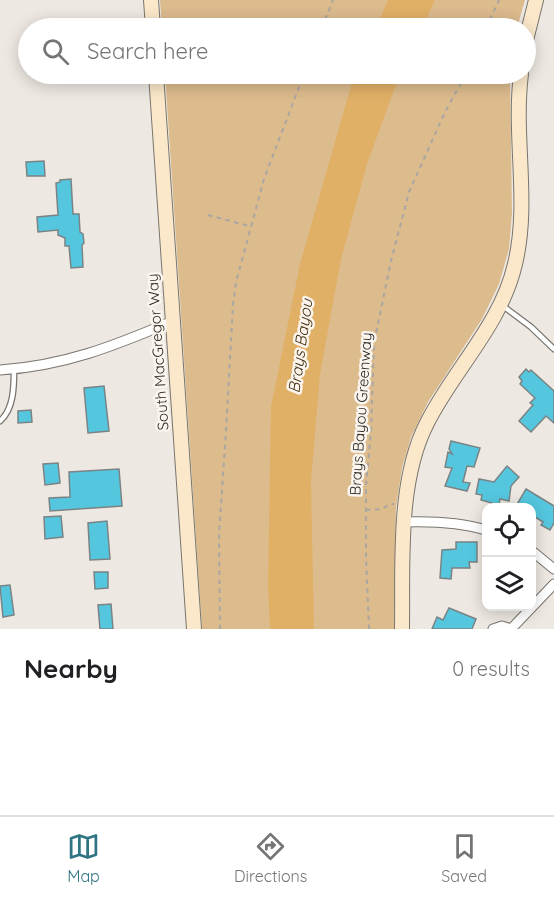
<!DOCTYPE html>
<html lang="en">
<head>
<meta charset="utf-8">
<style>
  body { margin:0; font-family:Quicksand,sans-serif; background:#f2f2f2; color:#202124 }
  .controls { position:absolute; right:18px; bottom:18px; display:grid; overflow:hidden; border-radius:12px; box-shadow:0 3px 15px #0003 }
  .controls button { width:54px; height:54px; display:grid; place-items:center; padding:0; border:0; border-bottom:2px solid #e0e0e0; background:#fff; color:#202124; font:30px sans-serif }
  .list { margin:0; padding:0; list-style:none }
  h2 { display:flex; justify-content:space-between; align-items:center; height:78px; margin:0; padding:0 24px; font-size:26px }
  h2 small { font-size:20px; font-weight:400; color:#757577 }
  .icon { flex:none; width:33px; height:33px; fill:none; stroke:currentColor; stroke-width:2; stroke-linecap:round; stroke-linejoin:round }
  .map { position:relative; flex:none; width:554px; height:629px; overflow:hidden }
  .search { position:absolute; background:#fff; box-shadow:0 3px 15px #0003; left:18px; right:18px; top:18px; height:66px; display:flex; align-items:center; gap:15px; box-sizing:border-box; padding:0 21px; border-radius:33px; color:#757577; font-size:22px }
  .sheet { height:186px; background:#fff }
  nav { display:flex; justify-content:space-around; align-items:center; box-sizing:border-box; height:84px; border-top:2px solid #e0e0e0; background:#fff; font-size:16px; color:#757577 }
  nav a { display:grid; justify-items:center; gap:3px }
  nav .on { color:#2f7482 }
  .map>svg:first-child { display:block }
  .green { fill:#dcbb8d }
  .water { fill:#e1b067 }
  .building { fill:#54c7de; stroke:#7a8385; stroke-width:1.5 }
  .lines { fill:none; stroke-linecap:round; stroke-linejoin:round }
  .lane-casing { stroke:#79756e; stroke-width:7 }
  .street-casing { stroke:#79756e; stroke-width:11 }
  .secondary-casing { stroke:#79756e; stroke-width:16 }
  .path { stroke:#aaa6a1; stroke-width:2; stroke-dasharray:4.5 4.5; stroke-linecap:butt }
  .lane { stroke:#fff; stroke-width:4.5 }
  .street { stroke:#fff; stroke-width:9 }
  .secondary { stroke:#fbe8ca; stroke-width:14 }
  .labels { text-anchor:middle; stroke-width:5; stroke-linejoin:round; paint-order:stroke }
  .street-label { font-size:15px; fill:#2d2b28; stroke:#fbf5ee }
  .water-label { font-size:16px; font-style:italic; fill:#44300f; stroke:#fbf5ee }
</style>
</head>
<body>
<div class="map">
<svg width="554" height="629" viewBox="0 0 554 629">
  <rect width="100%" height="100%" fill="#ede8e1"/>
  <!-- green -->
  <g class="green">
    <polygon points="160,0 525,0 517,28 162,28"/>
    <polygon points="165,74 510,74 512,213 509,249 499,284 482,319 428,402 411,437 402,468 396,507 394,629 202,629"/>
  </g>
  <!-- water -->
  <g class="water">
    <polygon points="388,0 435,0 422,28 376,28"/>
    <polygon points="356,74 400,74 367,164 341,259 320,374 311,481 314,629 270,629 268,587 271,407 300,264 351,86"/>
  </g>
  <!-- building -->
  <g class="building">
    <polygon points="44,161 45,176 27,176 26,162"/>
    <polygon points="71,179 73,214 79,214 80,232 83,234 84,243 82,245 83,267 71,268 69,246 65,246 65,238 58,235 58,230 38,232 37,217 58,215 56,183 60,182 60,180"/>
    <polygon points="526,369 529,372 531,370 554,391 554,423 546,416 531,432 519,421 533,405 530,403 535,398 520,384 522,381 519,377"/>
    <polygon points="104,386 109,431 88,433 84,388"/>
    <polygon points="31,410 32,422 18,423 18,411"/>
    <polygon points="451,441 480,448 474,467 467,466 463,482 470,483 467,491 445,486 452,468 445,467 448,452 452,454 449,449"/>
    <polygon points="58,463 60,483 45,485 43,464"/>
    <polygon points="507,466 519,477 511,486 509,501 500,499 499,505 481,500 482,495 476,494 479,479 494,482"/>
    <polygon points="119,469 122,506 50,511 49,498 70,497 69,472"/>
    <polygon points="526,489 554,506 554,523 550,530 541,525 543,522 532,515 532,508 519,508 516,506"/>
    <polygon points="61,516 63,537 45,539 44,517"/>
    <polygon points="107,521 110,559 90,560 88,523"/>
    <polygon points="456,542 477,542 477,562 469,562 470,568 452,568 451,579 440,578 442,550 456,549"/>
    <polygon points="94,572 108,572 108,588 95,589"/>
    <polygon points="10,585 14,615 3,617 0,586"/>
    <polygon points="111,604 113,629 100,629 98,605"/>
    <polygon points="449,608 476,619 472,629 432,629 437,617 443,620"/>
  </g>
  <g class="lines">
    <defs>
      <g id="lane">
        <polyline points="503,306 531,327 554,349"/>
        <path d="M0,421C14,409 14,386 14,369"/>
      </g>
      <g id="street">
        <path d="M0,370C64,366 114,346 173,321"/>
        <path d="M404,522C433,521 459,522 486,530"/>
        <polyline points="532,551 554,569"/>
        <polyline points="493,629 502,626 511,629 554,584"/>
      </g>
      <g id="secondary">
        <polyline points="151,0 153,28"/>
        <polyline points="526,40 536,0"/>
        <polyline points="156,74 194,629"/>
        <path d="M402,629C403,564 397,481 427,423C454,369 501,325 515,264C530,202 513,137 521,74"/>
      </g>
    </defs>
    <!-- lane casing -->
    <use href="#lane" class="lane-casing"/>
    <!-- street casing -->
    <use href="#street" class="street-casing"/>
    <!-- secondary casing -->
    <use href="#secondary" class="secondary-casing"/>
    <!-- path -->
    <g class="path">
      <polyline points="322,28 333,0"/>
      <polyline points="486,28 499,0"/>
      <polyline points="208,215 249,226"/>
      <polyline points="366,510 382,509 390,504 394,504"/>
      <polyline points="220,629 219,535 226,431 233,305 236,282 264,179 304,74"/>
      <polyline points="369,629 366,558 366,485 371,431 374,343 391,261 409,192 445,112 466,74"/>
    </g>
    <!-- lane -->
    <use href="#lane" class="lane"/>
    <!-- street -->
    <use href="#street" class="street"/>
    <!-- secondary -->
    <use href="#secondary" class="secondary"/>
  </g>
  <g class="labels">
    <!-- street labels -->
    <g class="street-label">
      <text transform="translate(158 352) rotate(-94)" y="5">South MacGregor Way</text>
      <text transform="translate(361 414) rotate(-86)" y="5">Brays Bayou Greenway</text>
    </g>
    <!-- water labels -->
    <g class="water-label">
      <text transform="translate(300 346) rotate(-82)" y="6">Brays Bayou</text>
    </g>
  </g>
</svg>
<div class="controls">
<button><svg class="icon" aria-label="locate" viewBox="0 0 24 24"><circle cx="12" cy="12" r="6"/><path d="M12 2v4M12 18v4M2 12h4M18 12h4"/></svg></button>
<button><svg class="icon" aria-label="layers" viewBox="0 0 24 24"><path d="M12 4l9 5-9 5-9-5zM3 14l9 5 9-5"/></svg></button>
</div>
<div class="search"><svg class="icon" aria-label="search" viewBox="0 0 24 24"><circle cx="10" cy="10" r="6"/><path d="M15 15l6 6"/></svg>Search here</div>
</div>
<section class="sheet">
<h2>Nearby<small>0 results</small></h2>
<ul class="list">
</ul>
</section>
<nav>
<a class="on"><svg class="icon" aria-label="map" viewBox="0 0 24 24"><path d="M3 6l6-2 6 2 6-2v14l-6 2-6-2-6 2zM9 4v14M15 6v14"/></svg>Map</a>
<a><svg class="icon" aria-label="directions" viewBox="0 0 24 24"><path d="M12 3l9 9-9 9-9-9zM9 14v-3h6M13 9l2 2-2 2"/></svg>Directions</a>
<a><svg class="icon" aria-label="saved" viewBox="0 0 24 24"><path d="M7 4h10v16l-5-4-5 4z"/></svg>Saved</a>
</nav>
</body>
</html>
